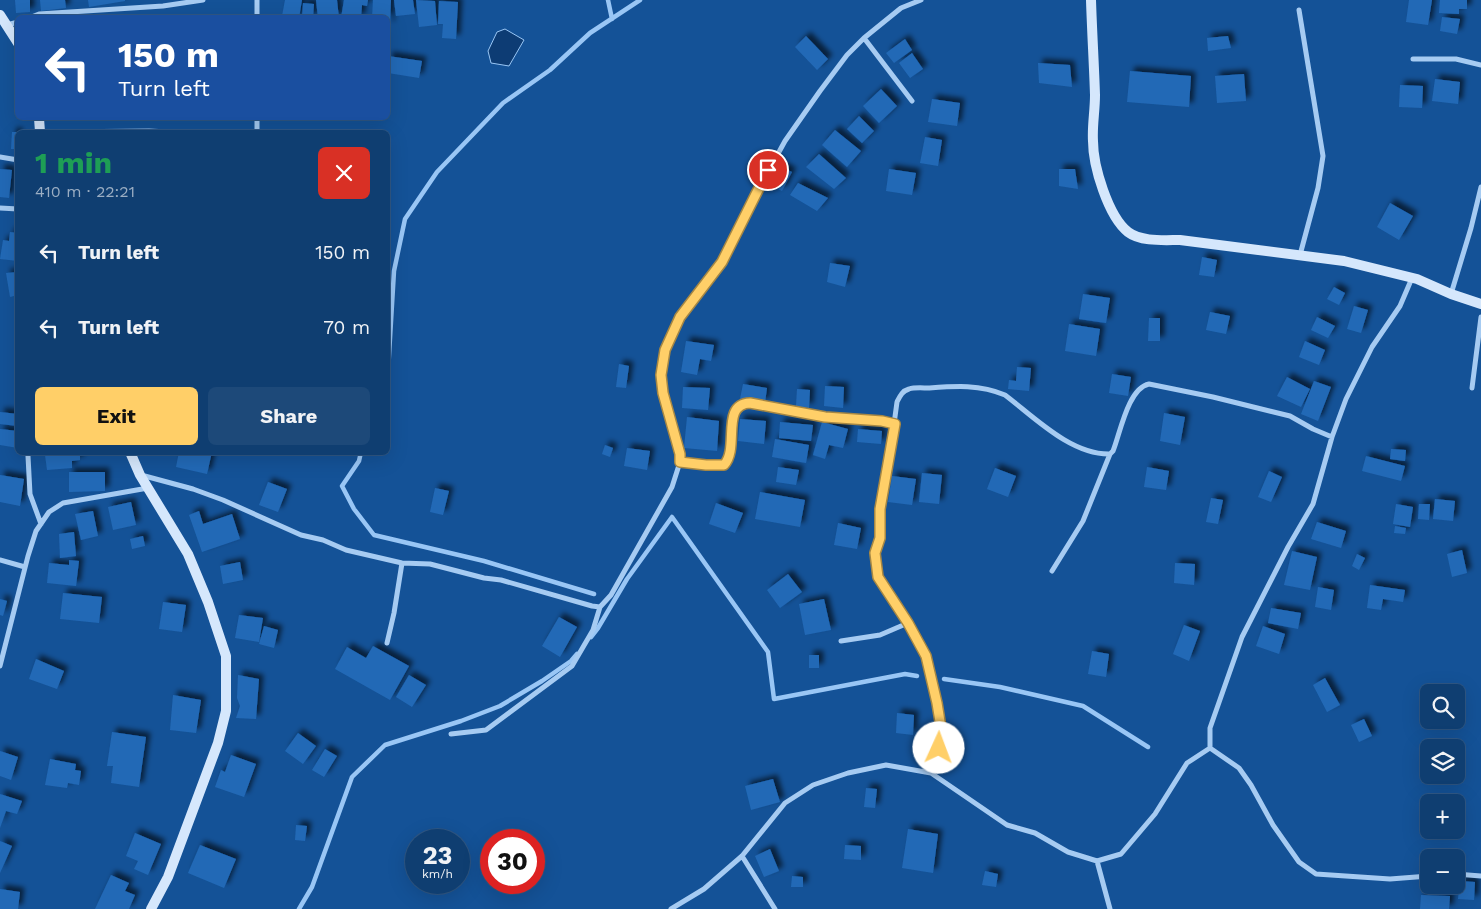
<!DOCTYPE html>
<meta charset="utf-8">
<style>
:root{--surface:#0f3e71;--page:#1d4979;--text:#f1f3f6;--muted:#9baec3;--line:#2f5784;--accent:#ffcf68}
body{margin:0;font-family:"Work Sans",sans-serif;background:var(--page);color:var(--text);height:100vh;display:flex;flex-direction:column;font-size:19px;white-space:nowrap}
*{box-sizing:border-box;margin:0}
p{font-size:16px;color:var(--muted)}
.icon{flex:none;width:28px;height:28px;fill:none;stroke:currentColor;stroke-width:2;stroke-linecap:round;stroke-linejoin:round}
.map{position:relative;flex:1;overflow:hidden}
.side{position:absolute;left:15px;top:130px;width:375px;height:325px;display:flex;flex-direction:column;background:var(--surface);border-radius:8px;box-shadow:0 5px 20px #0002,0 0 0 1px var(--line)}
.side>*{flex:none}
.top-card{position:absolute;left:15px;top:15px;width:375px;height:105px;border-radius:8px;box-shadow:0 5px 20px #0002,0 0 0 1px var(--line);background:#1a4fa0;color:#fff;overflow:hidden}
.tools{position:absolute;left:1420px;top:684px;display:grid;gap:10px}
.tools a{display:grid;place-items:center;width:45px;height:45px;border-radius:8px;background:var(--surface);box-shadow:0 5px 20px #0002,0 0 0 1px var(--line);font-size:25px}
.speed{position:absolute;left:405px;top:829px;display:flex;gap:10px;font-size:25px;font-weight:700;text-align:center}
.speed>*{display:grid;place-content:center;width:65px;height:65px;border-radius:50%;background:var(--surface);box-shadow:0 5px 20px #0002,0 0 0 1px var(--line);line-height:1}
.speed small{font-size:12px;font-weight:400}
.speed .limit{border:8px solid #d22;background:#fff;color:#111}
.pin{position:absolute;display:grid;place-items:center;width:42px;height:42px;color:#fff;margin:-21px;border:2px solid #fff;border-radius:50%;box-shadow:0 1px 5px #0007}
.me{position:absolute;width:55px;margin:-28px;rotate:2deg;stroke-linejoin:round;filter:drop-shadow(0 0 4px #0008)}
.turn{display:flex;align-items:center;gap:18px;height:105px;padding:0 20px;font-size:22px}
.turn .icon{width:65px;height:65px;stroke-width:2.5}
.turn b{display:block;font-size:35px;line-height:42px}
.round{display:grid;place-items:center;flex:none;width:52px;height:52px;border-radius:8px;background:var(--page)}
.summary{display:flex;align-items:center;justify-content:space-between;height:85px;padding:0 20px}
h1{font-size:30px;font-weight:700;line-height:38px;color:#1e9e55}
.primary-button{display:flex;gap:10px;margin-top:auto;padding:10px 20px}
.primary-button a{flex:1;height:58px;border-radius:8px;background:var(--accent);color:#111;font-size:20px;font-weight:700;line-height:58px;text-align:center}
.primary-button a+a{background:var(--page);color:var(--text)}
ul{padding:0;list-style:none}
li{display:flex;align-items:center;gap:15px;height:75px;padding:0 20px}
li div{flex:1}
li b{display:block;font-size:19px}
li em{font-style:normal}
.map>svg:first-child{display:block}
.water{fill:#0d3c74;stroke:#99c6f5}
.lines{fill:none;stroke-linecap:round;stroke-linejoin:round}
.stream{stroke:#99c6f5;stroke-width:4.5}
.building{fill:#2269b6;filter:url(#shadow)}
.minor{stroke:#a6cbf2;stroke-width:5}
.secondary{stroke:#d5e7fc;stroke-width:10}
.route-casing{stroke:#a68744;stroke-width:12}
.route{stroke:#ffcf68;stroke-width:9}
</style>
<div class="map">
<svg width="1481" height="909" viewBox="0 0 1481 909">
<defs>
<filter id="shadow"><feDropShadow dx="4.5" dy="-4.5" stdDeviation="2.5" flood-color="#0009"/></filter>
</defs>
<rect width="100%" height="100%" fill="#145297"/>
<!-- water -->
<path class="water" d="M505 29 524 40 509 66 491 63 488 51 497 32Z"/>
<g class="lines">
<!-- stream -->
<path class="stream" d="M608 0 612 19
M388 372 394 271 405 219 437 172 503 103 550 70 590 33 640 0
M361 452 359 461 342 486 354 509 374 535 484 561 594 594
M591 637 598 628 627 579 672 517 768 652 774 699 905 674 917 676
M944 679 1000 687 1083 706 1148 747
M299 909 312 887 352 777 385 745 461 721 500 706 542 681 571 661 577 654"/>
</g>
<!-- building -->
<path class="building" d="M15 0H30V12L16 13Z
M40 0H65L66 8 41 11Z
M88 0H125V1L89 7Z
M285 0H302L299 18 282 16Z
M316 0H337L339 18H318Z
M344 0H368L367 6 362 5 361 18H341Z
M373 0H391L390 26H388V18H372Z
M394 0H413L415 14 396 16Z
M416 0 435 1 437 25 419 27Z
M1409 0H1432L1428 25 1406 22Z
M1440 0H1467V9H1459V14L1439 13Z
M439 1 458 2 456 39 442 38 443 24H438Z
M303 3 314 4 313 18 302 17Z
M1442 17 1460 19 1457 34 1440 31Z
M806 36 828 59 817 70 795 47Z
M1228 36 1231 48 1208 51 1207 38Z
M905 39 912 50 894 63 886 53Z
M912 53 923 69 910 78 899 63Z
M388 56 422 61 419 78 388 73Z
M1038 63 1070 65 1072 87 1039 83Z
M1130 71 1191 76 1189 107 1127 102Z
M1244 74 1246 101 1217 103 1215 76Z
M1435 79 1460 82 1458 104 1432 101Z
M1400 85 1423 86 1422 108 1399 107Z
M881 89 897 106 879 123 863 106Z
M932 99 960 103 957 126 928 122Z
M859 116 874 131 862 143 847 129Z
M835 130 861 151 847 167 822 145Z
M12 132H18V149H11Z
M925 137 942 140 938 166 920 163Z
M819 154 846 178 834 189 806 167Z
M782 167 792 172 782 191 772 186Z
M0 169 12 170 9 198 0 197Z
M889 169 916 173 912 195 886 191Z
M1059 169H1075L1078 189 1059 186Z
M798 183 828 198 817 211 790 195Z
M1390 203 1413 216 1399 240 1377 227Z
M10 232 18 233V261L0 259 3 240 9 241Z
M1202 257 1217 260 1214 277 1199 275Z
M830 263 850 266 845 287 827 282Z
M18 272V295L10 297 6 273Z
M1334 287 1345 293 1339 305 1327 299Z
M1083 294 1110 298 1106 323 1079 319Z
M1354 306 1368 310 1361 333 1347 329Z
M1210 312 1230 316 1226 334 1206 330Z
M1317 317 1335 326 1328 338 1311 330Z
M1149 318H1160V341H1148Z
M1069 324 1100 329 1096 356 1065 351Z
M686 341 714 345 711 361 700 359 697 375 681 372Z
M1305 341 1325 350 1319 365 1299 357Z
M619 364 629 366 626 388 616 387Z
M1017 367 1031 368 1029 391 1008 389 1009 380 1016 381Z
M1112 374 1131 377 1128 396 1109 393Z
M1287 377 1310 389 1301 407 1277 396Z
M1314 381 1331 387 1318 421 1301 414Z
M743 384 767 388 765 403 740 399Z
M825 386 844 387 843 408 824 406Z
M683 387 710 388 708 410 682 408Z
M797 389 810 390 809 408 796 406Z
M0 412 18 414V426L0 424Z
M1164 413 1185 417 1180 445 1160 441Z
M687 417 719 421 717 451 684 448Z
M740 419 766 421 764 444 738 441Z
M780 422 813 425 811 441 779 438Z
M822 422 848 429 843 448 829 445 825 459 813 455Z
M0 429 18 431V448L0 445Z
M858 429 882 431 881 444 857 442Z
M775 439 809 445 806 463 772 457Z
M605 445 613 448 610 457 602 454Z
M627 448 650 451 647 470 624 466Z
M1391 449 1406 450 1405 461 1390 459Z
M52 452H80V460L72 461V468L47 470 45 455 53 454Z
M179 452H212L207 474 176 467Z
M1366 456 1405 466 1401 481 1362 471Z
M778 467 799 470 796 485 776 482Z
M1147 467 1169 471 1166 490 1144 487Z
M995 468 1016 476 1008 497 987 489Z
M1269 471 1282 477 1271 502 1258 497Z
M69 472H105V491L69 492Z
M922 473 942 475 939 504 919 502Z
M0 475 24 479 20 506 0 502Z
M892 476 916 479 912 505 888 502Z
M268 482 287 489 278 512 259 505Z
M435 488 449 491 443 515 430 512Z
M760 492 805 500 800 527 755 519Z
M1211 498 1223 500 1218 524 1206 522Z
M1435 499 1455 501 1453 521 1433 519Z
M131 502 136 525 113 530 108 507Z
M716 503 743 513 735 533 709 524Z
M1396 504 1413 507 1410 527 1393 524Z
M1419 504H1430L1429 520 1418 519Z
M93 511 98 536 81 540 75 514Z
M199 511 203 524 232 514 240 539 202 552 189 515Z
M1317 522 1346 531 1341 548 1311 539Z
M838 523 861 528 857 549 834 545Z
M1395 526 1406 528 1405 534 1394 533Z
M74 532 76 556 60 558 59 534Z
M143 536 145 546 132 549 130 539Z
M1462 550 1467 573 1452 577 1447 554Z
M1292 551 1317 557 1310 590 1284 585Z
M1357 554 1365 558 1359 570 1352 566Z
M69 560 79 561 76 586 47 583 49 563 69 565Z
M240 562 243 580 223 584 220 566Z
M1175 563 1195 564 1194 585 1174 583Z
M788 574 802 592 780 608 767 590Z
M1370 585 1405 590 1403 602 1383 599 1381 610 1367 608Z
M1318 587 1334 590 1331 610 1315 607Z
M63 593 102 597 99 623 60 619Z
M0 599 7 601 3 616 0 615Z
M824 599 831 630 805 635 799 604Z
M163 602 186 605 182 632 159 629Z
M1271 608 1301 613 1298 629 1268 623Z
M239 615 263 618 259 642 235 638Z
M559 617 577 627 560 657 542 646Z
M1184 625 1200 631 1189 661 1173 654Z
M264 626 278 630 274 648 259 644Z
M1263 626 1285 634 1279 654 1256 646Z
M373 646 409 666 390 700 335 669 347 647 366 658Z
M1092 651 1109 654 1106 677 1088 674Z
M809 655H819V668H809Z
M36 659 64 671 57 689 29 679Z
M238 675 259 679 256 719 236 718 240 706 237 698Z
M409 675 426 685 412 707 396 697Z
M1325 678 1340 705 1327 712 1313 685Z
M173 695 201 700 196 733 170 730Z
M897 713 914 715 913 735 896 733Z
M1364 719 1372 736 1359 742 1351 725Z
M112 732 146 737 139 787 111 783 113 766H107Z
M298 733 316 746 303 764 285 751Z
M325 749 337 756 324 777 312 770Z
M0 751 18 757 11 780 0 776Z
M231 755 256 764 244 797 215 787 221 770 225 772Z
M50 759 76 764 75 770 81 771 79 785 68 783 67 788 45 785Z
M773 779 780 802 751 810 745 786Z
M866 788 877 789 875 808 864 807Z
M0 794 22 801 17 814 6 811 0 828Z
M296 825 307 826 305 841 295 840Z
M908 829 938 834 933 873 902 868Z
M135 833 161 844 148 875 134 869 138 861 126 856Z
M0 841 12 846 0 873Z
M200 845 236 859 224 888 188 873Z
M845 845 861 846V860L844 859Z
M770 849 779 871 764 877 755 856Z
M985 871 998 874 996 887 982 885Z
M111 875 129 883 125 891 135 895 129 909H95Z
M792 876 803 877V887H791Z
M1460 881 1475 882 1474 900 1458 899Z
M0 889 20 892 18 909H0Z
M1421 895 1450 896 1449 909H1420Z"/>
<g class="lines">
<!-- minor -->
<path class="minor" d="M1299 10 1323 156 1318 188 1300 255
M29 18 39 14 163 6 203 0
M257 18V0
M7 25 18 22
M864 38 912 101
M1413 59H1456L1481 65
M56 132 149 131 168 132
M257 132V118
M0 157 18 160
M0 208 18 209
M1451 294 1471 228 1481 187
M1472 388 1481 317
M28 456 30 494 41 524
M680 462 706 465H724C736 452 727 408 742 403 745 403 748 403 750 403L825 417 882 421 895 423
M141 475 193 489 223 500 301 535 323 540 346 550 402 563 430 564 484 578 501 580 592 606 600 607 611 595 672 487 680 462V454L663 393 661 375 665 351 680 317 721 262 752 201 785 141 820 91 847 55 864 38 901 8 921 0
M0 560 25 567
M1052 571 1083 521 1110 454
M841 641 880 635 908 623
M387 643 394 613 402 563
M0 666 28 556 36 531 49 512 63 503 148 488
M451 734 486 730 572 666 593 630 600 607
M1210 748 1239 768 1251 785 1273 825 1299 862 1316 874 1390 879 1429 876
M931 773 937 762 942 734 937 703 925 656 908 623 878 577 875 553 880 538 881 509 889 461 897 402C900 396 902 391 909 389 915 387 923 388 929 388 955 386 980 384 1005 395 1034 417 1071 455 1110 454L1113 451C1120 434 1128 388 1149 384L1213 397 1290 416 1313 429 1332 437
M742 856 775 909
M1097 861 1110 909
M1456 874 1481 876
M671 909 704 889 742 856 785 803 813 785 848 773 886 765 931 773 1007 825 1035 833 1068 852 1097 861 1121 854 1155 814 1187 763 1210 748V728L1242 637 1288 547 1313 504 1332 437 1346 399 1372 347 1400 306 1412 278"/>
<!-- secondary -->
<path class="secondary" d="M1091 0C1092 32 1094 64 1095 95 1095 111 1092 126 1093 141 1093 166 1108 216 1128 232 1141 242 1164 240 1180 240L1344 261 1417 279 1451 294 1481 304
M0 15 18 43
M39 118 40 132
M130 452 140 475 188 554 208 602 226 656V711L218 743 168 877 151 909"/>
</g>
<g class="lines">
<defs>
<path id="route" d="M768 170 722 262 680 317 665 350 661 375 663 393 680 454V462L706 465H724C740 448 720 404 750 403L825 417 882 421 895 424 880 509V538L875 553 878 577 908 623 926 656 937 703 942 734 939 748"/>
</defs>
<!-- route casing -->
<use href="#route" class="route-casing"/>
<!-- route -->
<use href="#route" class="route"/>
</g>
</svg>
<div class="tools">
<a><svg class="icon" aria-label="search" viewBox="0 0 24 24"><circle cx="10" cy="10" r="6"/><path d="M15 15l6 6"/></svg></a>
<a><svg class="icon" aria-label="layers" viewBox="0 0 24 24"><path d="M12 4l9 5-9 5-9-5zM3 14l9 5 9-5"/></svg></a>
<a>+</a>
<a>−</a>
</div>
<div class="speed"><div>23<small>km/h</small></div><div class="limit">30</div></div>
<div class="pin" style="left:768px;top:170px;background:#d93025"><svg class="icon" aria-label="arrive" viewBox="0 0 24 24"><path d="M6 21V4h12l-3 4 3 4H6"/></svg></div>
<svg class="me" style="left:939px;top:748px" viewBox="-20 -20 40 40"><circle r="19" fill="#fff"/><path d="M0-13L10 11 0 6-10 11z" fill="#ffcf68"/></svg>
<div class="top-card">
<div class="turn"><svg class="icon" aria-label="left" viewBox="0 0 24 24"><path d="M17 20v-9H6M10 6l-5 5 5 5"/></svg><div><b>150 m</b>Turn left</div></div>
</div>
<section class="side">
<div class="summary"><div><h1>1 min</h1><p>410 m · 22:21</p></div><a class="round" style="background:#d93025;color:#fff"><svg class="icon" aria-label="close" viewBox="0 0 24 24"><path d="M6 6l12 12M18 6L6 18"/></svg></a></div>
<ul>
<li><svg class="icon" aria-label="left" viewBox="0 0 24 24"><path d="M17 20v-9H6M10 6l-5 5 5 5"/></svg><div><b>Turn left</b></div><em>150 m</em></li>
<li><svg class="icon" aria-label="left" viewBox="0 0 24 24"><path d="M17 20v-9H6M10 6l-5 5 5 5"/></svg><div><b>Turn left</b></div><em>70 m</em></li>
</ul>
<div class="primary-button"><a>Exit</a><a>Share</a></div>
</section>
</div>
